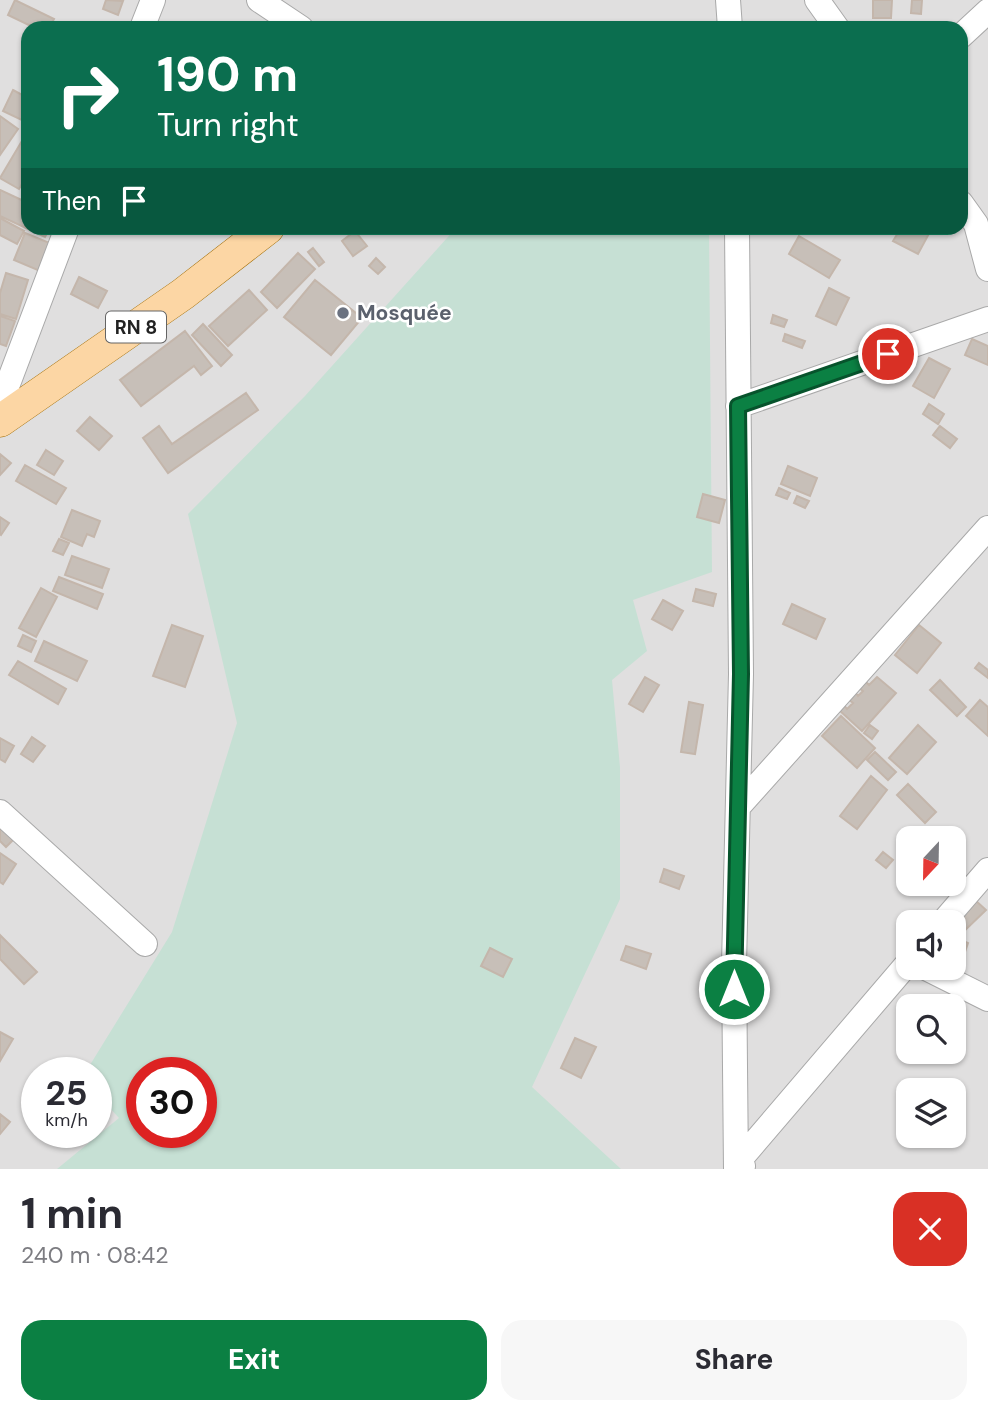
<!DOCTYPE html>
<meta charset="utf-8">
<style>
:root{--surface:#fff;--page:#f7f7f7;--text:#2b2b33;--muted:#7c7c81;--accent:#0b8043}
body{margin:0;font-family:"DM Sans",sans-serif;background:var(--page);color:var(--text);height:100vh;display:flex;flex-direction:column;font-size:26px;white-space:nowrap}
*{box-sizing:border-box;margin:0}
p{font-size:23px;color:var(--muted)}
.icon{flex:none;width:38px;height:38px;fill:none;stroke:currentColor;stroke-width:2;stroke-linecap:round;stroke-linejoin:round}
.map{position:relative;height:1169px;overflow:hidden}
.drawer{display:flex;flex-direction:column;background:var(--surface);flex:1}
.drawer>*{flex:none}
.guide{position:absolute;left:21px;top:21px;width:947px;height:214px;border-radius:21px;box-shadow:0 2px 5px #0004;background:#0b6e4f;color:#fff;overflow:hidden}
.needle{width:46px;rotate:202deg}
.tools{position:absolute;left:896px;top:826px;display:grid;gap:14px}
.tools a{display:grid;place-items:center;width:70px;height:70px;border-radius:14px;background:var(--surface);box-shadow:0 2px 5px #0004;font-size:35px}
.speed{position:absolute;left:21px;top:1057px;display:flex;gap:14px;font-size:35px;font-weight:700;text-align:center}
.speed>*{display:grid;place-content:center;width:91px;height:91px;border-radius:50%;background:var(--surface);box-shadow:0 2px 5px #0004;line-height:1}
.speed small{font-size:18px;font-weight:400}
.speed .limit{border:10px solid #d22;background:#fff;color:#111}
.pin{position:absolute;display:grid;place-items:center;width:60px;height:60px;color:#fff;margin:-30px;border:4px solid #fff;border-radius:50%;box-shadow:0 2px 7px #0007}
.me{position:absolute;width:77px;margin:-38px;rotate:0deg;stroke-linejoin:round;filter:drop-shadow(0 0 5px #0008)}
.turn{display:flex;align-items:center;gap:24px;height:147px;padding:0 21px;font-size:32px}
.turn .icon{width:91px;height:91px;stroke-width:2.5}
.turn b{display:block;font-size:49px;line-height:60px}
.then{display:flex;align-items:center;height:66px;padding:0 21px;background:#0003;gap:14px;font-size:26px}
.round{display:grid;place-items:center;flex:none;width:74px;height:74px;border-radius:21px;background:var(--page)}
.headline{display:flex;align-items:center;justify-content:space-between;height:119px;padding:0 21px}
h1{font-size:42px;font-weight:700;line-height:52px}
.button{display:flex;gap:14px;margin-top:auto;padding:14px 21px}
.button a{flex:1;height:80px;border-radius:21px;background:var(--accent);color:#fff;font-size:28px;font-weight:700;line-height:80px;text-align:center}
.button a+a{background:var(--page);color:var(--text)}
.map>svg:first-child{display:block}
.residential{fill:#e0dfdf;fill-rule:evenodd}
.wetland{fill:#c6e0d4;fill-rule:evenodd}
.building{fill:#c7bfb8;stroke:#c4b6ab;stroke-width:2}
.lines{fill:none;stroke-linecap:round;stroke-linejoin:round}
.minor-casing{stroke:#a9a9a9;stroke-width:26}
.major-casing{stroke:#a06b00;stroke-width:33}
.minor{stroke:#fff;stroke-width:24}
.major{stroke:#fcd6a4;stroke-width:32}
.route-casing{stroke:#07532c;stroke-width:18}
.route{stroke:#0b8043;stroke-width:12}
.worship-dot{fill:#6b7280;stroke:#fff;stroke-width:2.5}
.labels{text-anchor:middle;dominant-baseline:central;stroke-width:5;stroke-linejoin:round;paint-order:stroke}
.shield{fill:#fff;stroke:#646464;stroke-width:2}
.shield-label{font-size:19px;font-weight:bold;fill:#222}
.worship-label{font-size:21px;font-weight:bold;fill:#5b616d;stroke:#fff;text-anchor:start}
</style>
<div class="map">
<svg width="988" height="1169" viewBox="0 0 988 1169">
<rect width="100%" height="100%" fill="#f2efe9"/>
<!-- residential -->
<path class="residential" d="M0 0H988V1169H0ZM28 28H961V228H28ZM908 838H954V884H908ZM908 922H954V968H908ZM908 1006H954V1052H908ZM37 1073H96V1132H37ZM142 1073H201V1132H142ZM908 1090H954V1136H908Z"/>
<!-- wetland -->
<path class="wetland" d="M456 228H709L712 572 633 600 647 651 612 680 620 767V899L532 1087 621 1169H57L119 1118 96 1093V1073H85L172 932 237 723 188 514 305 396ZM142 1073H201V1132H142Z"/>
<!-- building -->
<path class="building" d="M15 0 54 19 49 28H35L8 15Z
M106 0 123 1 118 15 103 9Z
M873 0H892L891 18H873Z
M912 0H922L921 14 911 13Z
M13 90 28 98V123L3 111Z
M0 116 18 129 0 155Z
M26 134 28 174 19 189 0 178Z
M0 190 28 203V228H50L45 237 0 216Z
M0 218 24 231 17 244 0 235Z
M901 228H932L918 254 893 241Z
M355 231 367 246 353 256 342 241Z
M25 233 52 244 40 271 14 260Z
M799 236 840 260 829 278 789 254Z
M313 248 324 262 319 266 308 252Z
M298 253 315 269 277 308 261 292Z
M376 258 385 267 378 274 369 266Z
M6 273 28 280 16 319 0 314V293Z
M79 277 107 291 98 308 71 294Z
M315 280 362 318 331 355 284 317Z
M829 288 849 298 836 325 816 316Z
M249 290 267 310 228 346 209 326Z
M773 315 787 320 784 327 771 323Z
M0 316 15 321 6 346 0 344Z
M203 324 232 355 221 366 192 335Z
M185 331 212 366 201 375 194 366 141 406 120 380Z
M785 334 805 341 802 348 783 341Z
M972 339 988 346V365L965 355Z
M929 358 950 369 934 398 913 386Z
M246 393 258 410 168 473 143 438 159 426 172 444Z
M929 404 944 414 938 424 923 414Z
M90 417 112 436 99 450 77 431Z
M940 426 957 439 950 448 933 435Z
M46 450 63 461 54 475 37 465Z
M0 454 11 463 0 475Z
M25 465 66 488 56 504 16 481Z
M788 466 817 478 810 496 781 484Z
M779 488 790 493 787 499 776 495Z
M703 494 725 500 719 523 697 517Z
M797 496 809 501 805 508 794 503Z
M72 510 100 521 94 537 87 534 82 546 61 537Z
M0 517 9 523 1 535 0 534Z
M59 539 69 543 63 555 53 551Z
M72 556 109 569 102 588 65 575Z
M59 577 103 594 97 609 53 591Z
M41 588 57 597 36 637 19 628Z
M696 589 716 594 713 606 693 601Z
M663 600 683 611 672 630 652 619Z
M792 604 825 619 816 639 783 624Z
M172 625 203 636 185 687 153 676Z
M919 625 941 643 917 673 895 655Z
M23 635 36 641 31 652 18 646Z
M44 641 87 661 77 681 35 661Z
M18 661 66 689 58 704 9 675Z
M979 663 988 670V678L975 668Z
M645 677 659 685 643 712 629 704Z
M877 677 896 693 862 731 839 710 844 705 847 709 853 703 848 699 855 692 858 696 863 691 859 688 865 681 869 685Z
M940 680 966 707 957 716 930 690Z
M980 700 988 707V736L966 716Z
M689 702 703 705 695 754 681 752Z
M841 716 875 748 857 768 822 736Z
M870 725 878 731 872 739 864 733Z
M918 725 936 742 907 774 889 758Z
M32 737 45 746 33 762 21 754Z
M0 738 14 746 5 762 0 759Z
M875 752 896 772 888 780 867 760Z
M871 776 887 790 857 829 840 816Z
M908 784 936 812 925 823 897 795Z
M0 819 18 835 6 847 0 841Z
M883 852 893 860 886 868 876 860Z
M0 853 16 864 3 884 0 882Z
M664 869 684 876 679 889 660 882Z
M975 900 986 910 961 934 954 927Z
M0 935 37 972 24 984 0 959Z
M954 937 968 943 965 952 954 947Z
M626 946 651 954 646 969 621 960Z
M490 948 512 959 503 977 481 966Z
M0 1032 13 1039 0 1061Z
M575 1038 596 1047 581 1078 561 1068Z
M0 1114 10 1122 0 1134Z"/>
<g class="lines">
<defs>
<path id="minor" d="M259 0 301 28
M728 0 730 28
M817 0 837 28
M142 28 153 0
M961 36 988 11
M961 203 976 224 988 269
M0 405 67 228
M738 406 988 319
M738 807 988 528
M0 812 145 944
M943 922 988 870
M926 968 988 999
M743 1166 737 1163 908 963
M736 1169 734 964 741 674 737 228"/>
<path id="major" d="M0 421 183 294 268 228"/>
</defs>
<!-- minor casing -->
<use href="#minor" class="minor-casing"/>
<!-- major casing -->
<use href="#major" class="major-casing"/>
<!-- minor -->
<use href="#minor" class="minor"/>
<!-- major -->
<use href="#major" class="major"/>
</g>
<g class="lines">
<defs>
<path id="route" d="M734 989 741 674 738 406 888 354"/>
</defs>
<!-- route casing -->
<use href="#route" class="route-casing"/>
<!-- route -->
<use href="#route" class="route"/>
</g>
<!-- markers -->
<circle class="worship-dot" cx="343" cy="313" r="7"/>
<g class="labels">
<!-- shield labels -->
<rect class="shield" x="106" y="311.5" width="60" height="31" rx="5"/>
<g class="shield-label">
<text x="136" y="327">RN 8</text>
</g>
<!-- worship labels -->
<g class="worship-label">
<text x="357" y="313">Mosquée</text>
</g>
</g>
</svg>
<div class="tools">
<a><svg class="needle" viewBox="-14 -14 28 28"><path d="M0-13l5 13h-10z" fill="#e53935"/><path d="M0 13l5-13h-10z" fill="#7c7c81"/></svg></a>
<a><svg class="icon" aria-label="sound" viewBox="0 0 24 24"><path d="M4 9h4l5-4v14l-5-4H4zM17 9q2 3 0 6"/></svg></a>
<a><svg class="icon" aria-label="search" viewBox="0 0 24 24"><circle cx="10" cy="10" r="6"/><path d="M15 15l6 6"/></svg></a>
<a><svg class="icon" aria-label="layers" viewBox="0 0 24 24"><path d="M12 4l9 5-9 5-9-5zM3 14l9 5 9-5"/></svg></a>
</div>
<div class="speed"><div>25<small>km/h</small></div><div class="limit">30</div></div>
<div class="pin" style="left:888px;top:354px;background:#d93025"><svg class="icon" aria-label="arrive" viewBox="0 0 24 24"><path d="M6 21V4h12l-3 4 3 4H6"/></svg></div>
<svg class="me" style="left:734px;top:989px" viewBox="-20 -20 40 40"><circle r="17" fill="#0b8043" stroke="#fff" stroke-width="3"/><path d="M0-11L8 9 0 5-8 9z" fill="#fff"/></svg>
<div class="guide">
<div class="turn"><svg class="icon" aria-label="right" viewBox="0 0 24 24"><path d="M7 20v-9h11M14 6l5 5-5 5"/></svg><div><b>190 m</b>Turn right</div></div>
<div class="then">Then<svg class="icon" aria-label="arrive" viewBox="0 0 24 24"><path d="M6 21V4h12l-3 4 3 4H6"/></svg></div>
</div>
</div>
<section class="drawer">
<div class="headline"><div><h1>1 min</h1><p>240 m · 08:42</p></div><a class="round" style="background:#d93025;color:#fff"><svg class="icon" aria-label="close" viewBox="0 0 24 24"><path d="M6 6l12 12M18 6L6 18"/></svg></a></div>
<div class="button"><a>Exit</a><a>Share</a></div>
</section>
